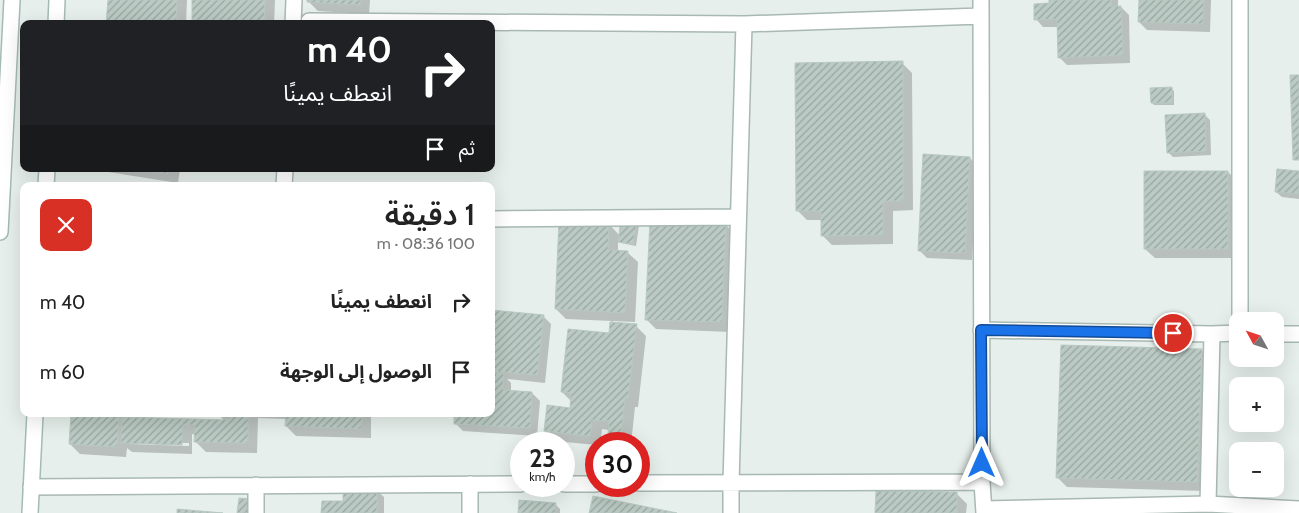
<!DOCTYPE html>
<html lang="ar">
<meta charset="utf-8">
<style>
:root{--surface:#fff;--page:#f6f6f6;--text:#222;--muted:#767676}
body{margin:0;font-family:Cabin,"Noto Sans Arabic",sans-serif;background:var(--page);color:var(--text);direction:rtl;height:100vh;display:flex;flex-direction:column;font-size:19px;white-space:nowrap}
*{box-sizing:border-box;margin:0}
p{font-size:16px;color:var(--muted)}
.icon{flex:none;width:28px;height:28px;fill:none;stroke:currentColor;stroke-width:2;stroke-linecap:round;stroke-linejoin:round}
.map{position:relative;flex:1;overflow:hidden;direction:ltr}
.drawer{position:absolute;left:20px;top:182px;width:475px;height:235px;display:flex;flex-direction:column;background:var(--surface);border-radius:10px;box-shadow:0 5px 20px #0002;direction:rtl}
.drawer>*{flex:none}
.guide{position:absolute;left:20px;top:20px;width:475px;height:152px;border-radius:10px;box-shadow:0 5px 20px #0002;direction:rtl;background:#202124;color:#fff;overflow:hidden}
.needle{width:32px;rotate:310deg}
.tools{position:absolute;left:1229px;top:312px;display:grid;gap:10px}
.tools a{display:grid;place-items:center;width:55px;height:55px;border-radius:10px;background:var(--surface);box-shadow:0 5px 20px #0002;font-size:25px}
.speed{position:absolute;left:510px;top:432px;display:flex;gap:10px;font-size:25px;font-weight:700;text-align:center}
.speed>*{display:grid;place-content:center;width:65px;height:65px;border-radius:50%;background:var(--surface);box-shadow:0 5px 20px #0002;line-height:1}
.speed small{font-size:12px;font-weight:400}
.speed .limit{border:8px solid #d22;background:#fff;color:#111}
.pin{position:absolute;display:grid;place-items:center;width:42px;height:42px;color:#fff;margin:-21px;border:2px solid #fff;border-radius:50%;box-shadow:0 1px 5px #0007}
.me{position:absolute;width:55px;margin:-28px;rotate:0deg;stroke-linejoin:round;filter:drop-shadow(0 0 4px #0008)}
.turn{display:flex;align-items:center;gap:18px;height:105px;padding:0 20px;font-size:22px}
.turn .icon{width:65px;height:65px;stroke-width:2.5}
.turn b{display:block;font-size:35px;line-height:42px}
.then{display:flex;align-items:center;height:48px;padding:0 20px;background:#0003;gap:10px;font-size:19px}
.round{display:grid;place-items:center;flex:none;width:52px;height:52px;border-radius:10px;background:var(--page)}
.head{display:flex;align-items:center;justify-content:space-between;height:85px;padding:0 20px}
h1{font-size:30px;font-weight:600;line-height:38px}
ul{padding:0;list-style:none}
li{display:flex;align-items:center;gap:15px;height:70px;padding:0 20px}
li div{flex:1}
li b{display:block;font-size:19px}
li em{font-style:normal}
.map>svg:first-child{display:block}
.shadow{fill:#0003;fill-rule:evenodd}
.building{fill:url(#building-hatch);stroke:#b8c9c2}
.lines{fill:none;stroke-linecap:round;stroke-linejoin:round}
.street-casing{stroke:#a8b8b2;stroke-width:18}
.secondary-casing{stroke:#a4bbb3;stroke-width:18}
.street{stroke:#fff;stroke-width:15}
.secondary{stroke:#fff;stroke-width:15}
.route-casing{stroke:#114b97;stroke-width:12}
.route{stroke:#1a73e8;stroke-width:9}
</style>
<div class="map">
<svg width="1299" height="513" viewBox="0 0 1299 513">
<defs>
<pattern id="building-hatch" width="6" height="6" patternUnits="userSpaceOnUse" patternTransform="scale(1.25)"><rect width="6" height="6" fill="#bbcac4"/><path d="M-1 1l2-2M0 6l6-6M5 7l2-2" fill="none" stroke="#98a6a0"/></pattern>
</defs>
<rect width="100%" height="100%" fill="#e6efeb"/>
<!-- shadow -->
<path class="shadow" d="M109 0H187L186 24H107Z
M194 0H275L274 24H193Z
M308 0H370L369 14 318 11 308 1Z
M1050 0H1118V7H1121L1129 15 1130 63 1067 65 1059 57 1058 27H1043L1036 19 1050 5Z
M1140 0H1211L1210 32 1147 30 1139 22Z
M902 63 912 73 913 210 893 211V244L832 245 822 235V220H807L797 210Z
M1171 88 1174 91V105H1154L1152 103Z
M1204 114 1210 120 1211 155 1173 157 1168 152Z
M970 158 977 166 972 260 927 258 919 250Z
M94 169H180L178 183 96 170Z
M1228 172 1238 182V258H1155L1145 249Z
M1299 173V199L1282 197 1276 192Z
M622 221 639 225 636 246 621 243 618 240V252L628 253 638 262 635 322 613 321V323L636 326 646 336 638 407H635L631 444H618L609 434V430L602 429 600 444H596V445L555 441 545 431 571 409 572 402 562 392 610 335 612 321 566 319 556 309 609 224 620 236Z
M726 225 736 235 731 332 656 329 646 319Z
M491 311 543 316 551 324 545 383 507 379 511 383V392L532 393 540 401 537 436 463 431 455 423 456 414H491Z
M1201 350 1211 360 1206 491 1067 487 1057 477Z
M72 414H130L129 418 225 421 218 414H371V438L296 436 286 426 287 419 258 418 257 453 206 452 196 442V435L192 434V454L132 452 127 448 126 457 80 454 70 444ZM130 442 189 443V446L130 444Z
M376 490 384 497V513H323Z
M957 494 967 504 966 513H877Z
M555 504 560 509V513H520Z"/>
<!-- building -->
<path class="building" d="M108 0H177L176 24H106Z
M192 0H265L264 24H192Z
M307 0H360V5L307 2Z
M1049 0H1111V7L1121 6 1123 55 1058 58 1057 19 1034 20V4L1049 3Z
M1139 0H1204L1203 24 1138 22Z
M903 61V201H883V235L821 236V211H796L795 63Z
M1290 75H1299V160H1293Z
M1172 87V103H1151L1150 88Z
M1205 113 1206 151 1167 153 1165 115Z
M923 154 970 157 965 253 918 251Z
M134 169H169L168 174Z
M1277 169 1299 171V194L1275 192Z
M1144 171H1228V249H1144Z
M621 219 637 222 633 244 618 242Z
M559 221 609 223 608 250 628 251 625 313 555 309Z
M650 221 726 224 722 322 645 320Z
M491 310 544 315 537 375 491 371Z
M610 322 637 324 628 398 625 397 621 436 608 435 609 421 592 420 590 436 544 431 547 405 570 408 571 393 561 392 568 329 609 333Z
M1061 345 1202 349 1197 482 1056 478Z
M491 373 504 374 503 390 532 392 530 428 454 424V414H491Z
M71 414H119L117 447 69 444Z
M230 414H248V443L194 442 195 425H183L182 445 121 443 122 417 230 420Z
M286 414H362L361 429 285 426Z
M343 488H377V513H321L322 501H343Z
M876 491 957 492V513H875Z
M593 496 677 513H589Z
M239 498 251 499 250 513H237Z
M519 500 556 503 555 513H518Z
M177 509 223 513H177Z"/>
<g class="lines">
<defs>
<path id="street" d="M981 0 982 482 984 513
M309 21 744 24 981 16
M293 24 294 0
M284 186 285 169
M491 219 738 217
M1240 321V0
M981 330 1212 334 1238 333
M1275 334H1299
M639 483 982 482
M564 484H596
M31 487 521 484
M1208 504 1212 334
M984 509 1208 504 1299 509
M256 513V485
M470 513V484
M731 513V483L744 24"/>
<path id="secondary" d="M56 24 57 0
M46 186 47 169
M0 232 12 0
M30 513 35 414"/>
</defs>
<!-- street casing -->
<use href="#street" class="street-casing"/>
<!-- secondary casing -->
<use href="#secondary" class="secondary-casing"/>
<!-- street -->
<use href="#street" class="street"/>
<!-- secondary -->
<use href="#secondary" class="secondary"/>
</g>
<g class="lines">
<defs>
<path id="route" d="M982 463 981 330 1173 333"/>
</defs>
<!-- route casing -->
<use href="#route" class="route-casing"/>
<!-- route -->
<use href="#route" class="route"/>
</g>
</svg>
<div class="tools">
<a><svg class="needle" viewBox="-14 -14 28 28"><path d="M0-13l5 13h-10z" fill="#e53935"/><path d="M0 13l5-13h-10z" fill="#767676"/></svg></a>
<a>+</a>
<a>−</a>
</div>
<div class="speed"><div>23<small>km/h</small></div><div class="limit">30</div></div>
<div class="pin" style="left:1173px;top:333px;background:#d93025"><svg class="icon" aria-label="arrive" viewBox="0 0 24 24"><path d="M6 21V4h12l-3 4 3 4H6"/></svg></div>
<svg class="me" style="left:982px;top:463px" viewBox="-20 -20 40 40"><path d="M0-17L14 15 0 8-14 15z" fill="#1a73e8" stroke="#fff" stroke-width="4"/></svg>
<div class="guide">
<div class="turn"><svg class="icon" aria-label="right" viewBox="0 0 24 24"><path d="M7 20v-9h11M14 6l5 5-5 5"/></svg><div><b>40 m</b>انعطف يمينًا</div></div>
<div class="then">ثم<svg class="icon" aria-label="arrive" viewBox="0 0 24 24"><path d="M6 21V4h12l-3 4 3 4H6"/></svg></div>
</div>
<section class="drawer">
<div class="head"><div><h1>1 دقيقة</h1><p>100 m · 08:36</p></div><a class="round" style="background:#d93025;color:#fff"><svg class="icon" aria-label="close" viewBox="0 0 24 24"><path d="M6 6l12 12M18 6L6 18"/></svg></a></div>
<ul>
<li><svg class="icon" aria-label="right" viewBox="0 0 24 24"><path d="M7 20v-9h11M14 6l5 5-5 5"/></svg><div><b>انعطف يمينًا</b></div><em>40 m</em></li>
<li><svg class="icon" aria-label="arrive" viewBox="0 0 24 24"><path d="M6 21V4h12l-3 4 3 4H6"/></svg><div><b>الوصول إلى الوجهة</b></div><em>60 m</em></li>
</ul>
</section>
</div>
